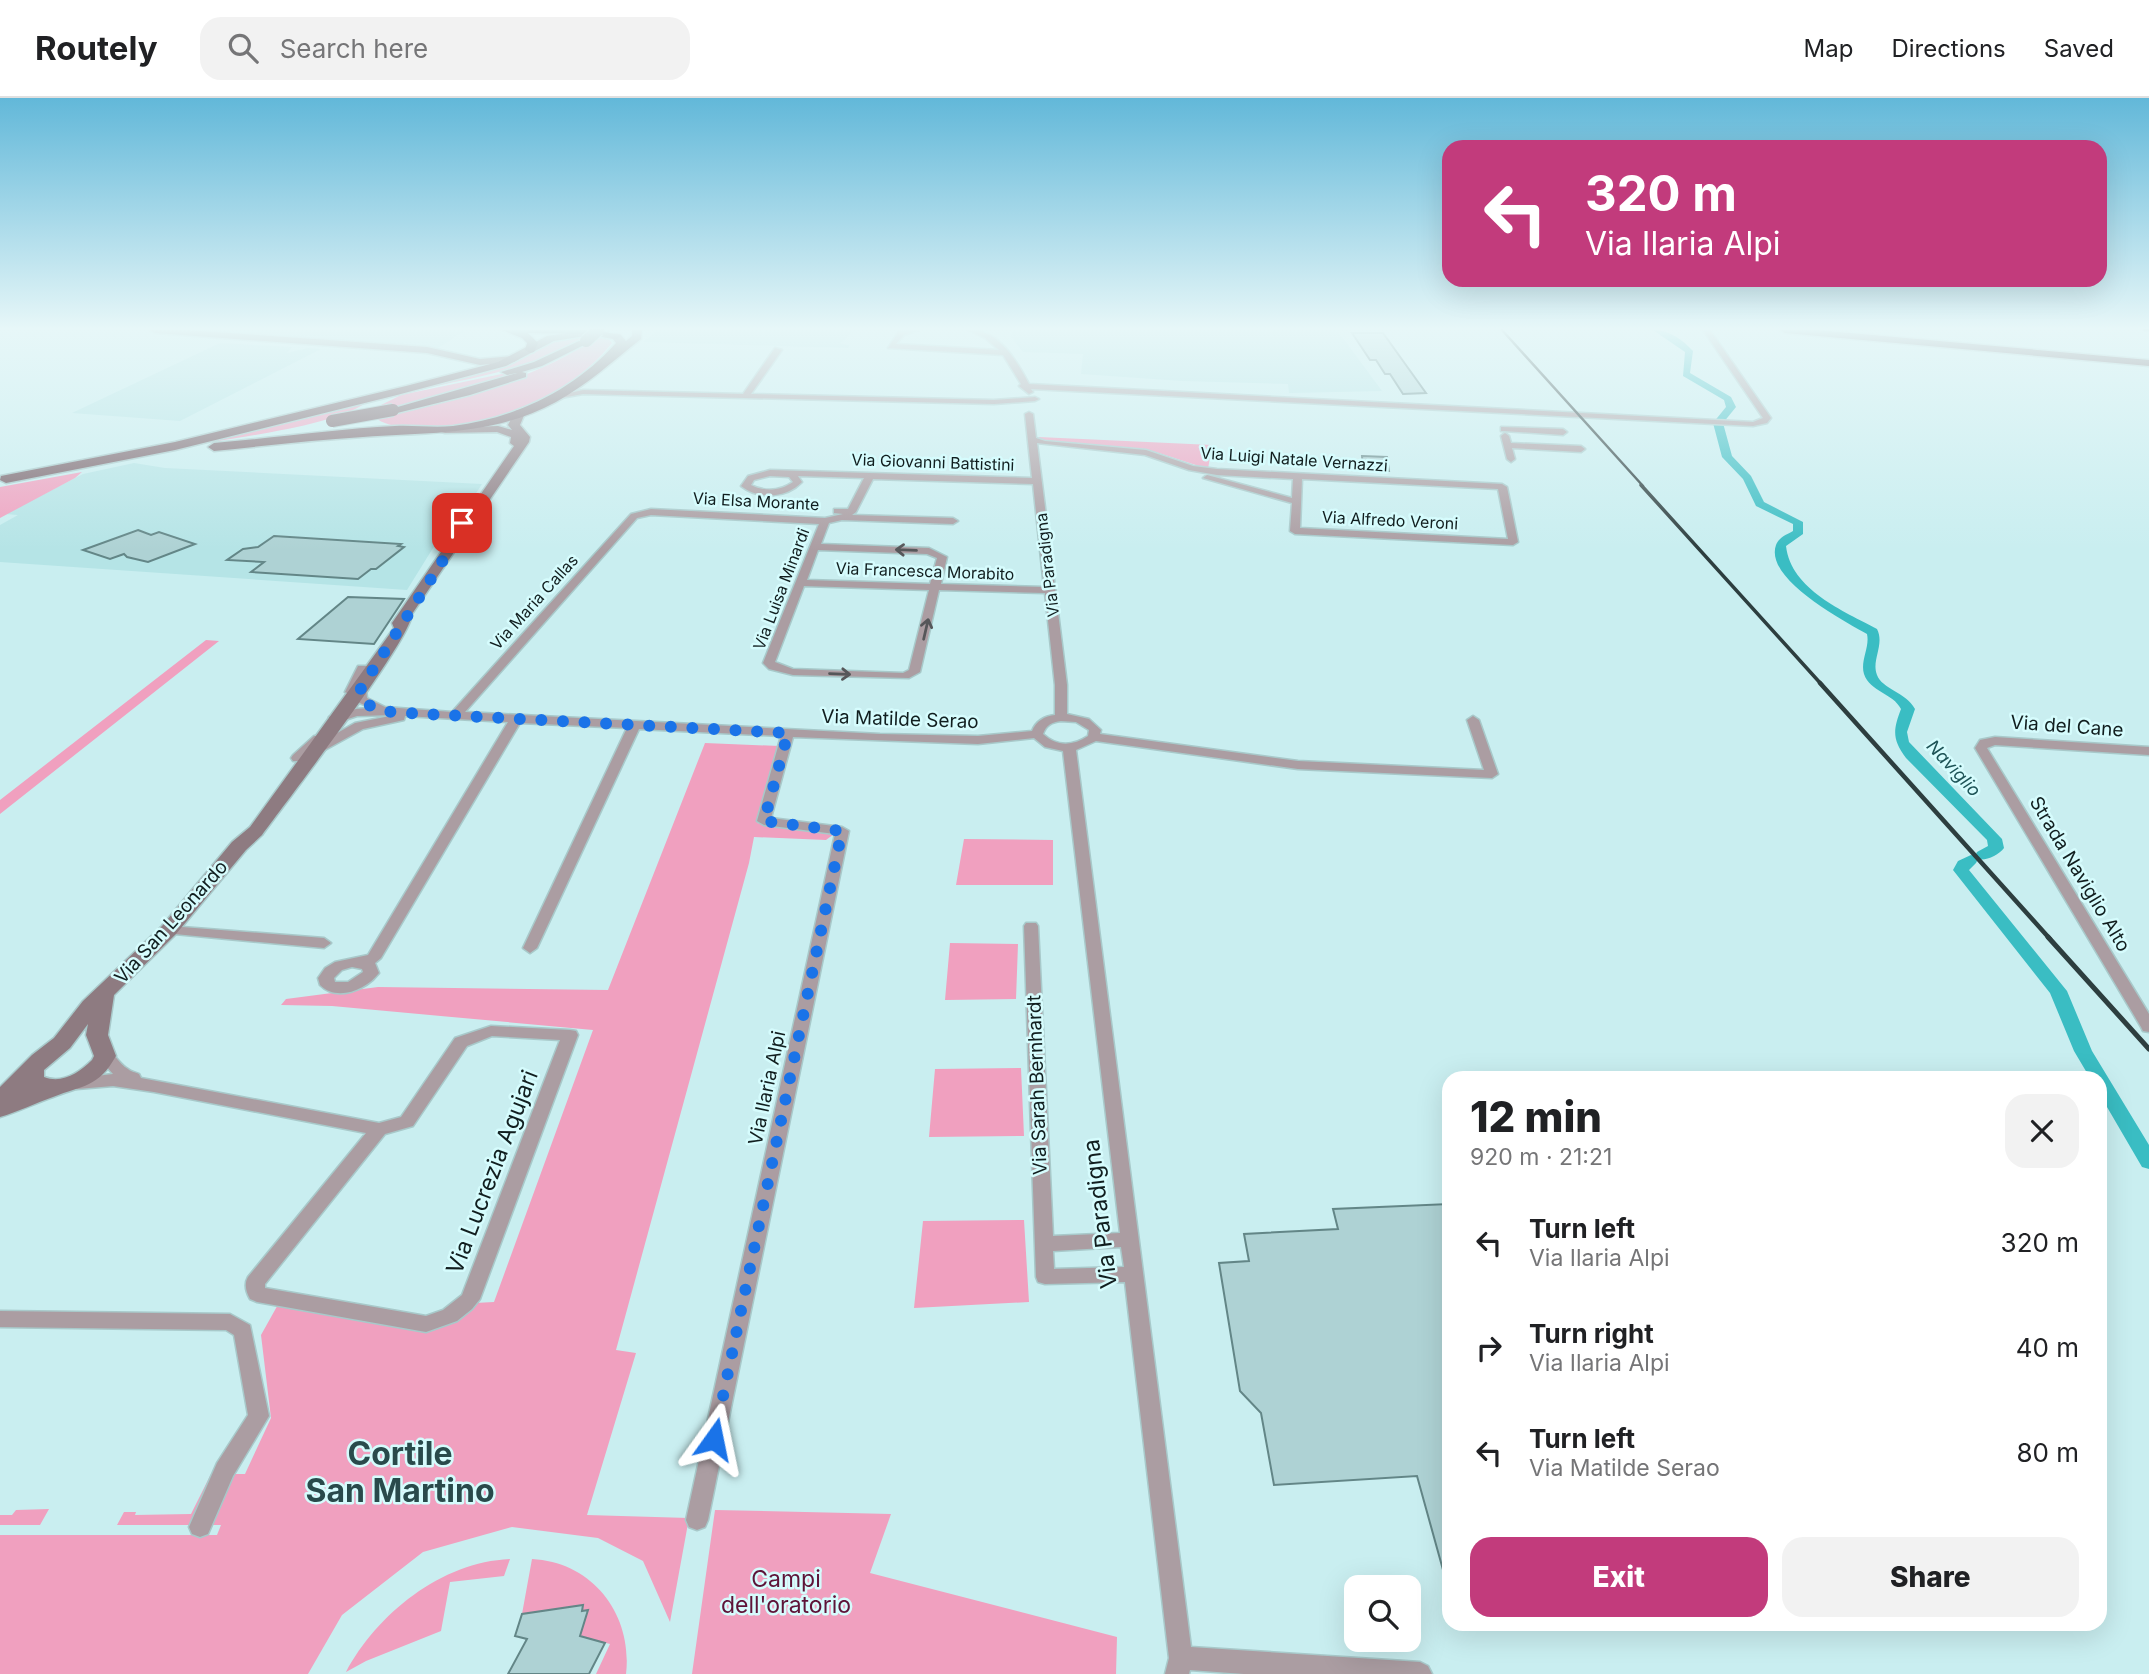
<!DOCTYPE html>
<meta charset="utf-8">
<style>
:root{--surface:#fff;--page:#f2f2f2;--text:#202124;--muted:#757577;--line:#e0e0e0;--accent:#c23b7c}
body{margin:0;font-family:Inter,sans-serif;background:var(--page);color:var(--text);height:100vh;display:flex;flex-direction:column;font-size:26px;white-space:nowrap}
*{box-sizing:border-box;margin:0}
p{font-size:23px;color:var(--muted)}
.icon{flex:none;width:38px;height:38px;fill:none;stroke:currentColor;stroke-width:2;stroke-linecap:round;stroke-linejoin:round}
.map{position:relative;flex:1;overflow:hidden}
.side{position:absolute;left:1442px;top:973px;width:665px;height:560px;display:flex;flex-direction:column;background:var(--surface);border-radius:21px;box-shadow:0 7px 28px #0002}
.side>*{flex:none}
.hud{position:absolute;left:1442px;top:42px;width:665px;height:147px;border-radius:21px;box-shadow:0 7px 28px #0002;background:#c23b7c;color:#fff;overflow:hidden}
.fabs{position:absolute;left:1344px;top:1477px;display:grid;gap:14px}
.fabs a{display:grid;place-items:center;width:77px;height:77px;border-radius:14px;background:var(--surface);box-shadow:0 7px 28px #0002;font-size:35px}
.pin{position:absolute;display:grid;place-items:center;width:60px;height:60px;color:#fff;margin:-30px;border-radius:14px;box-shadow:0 4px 10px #0006}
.me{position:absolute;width:77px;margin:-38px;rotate:12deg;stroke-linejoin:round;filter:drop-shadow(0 0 5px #0008)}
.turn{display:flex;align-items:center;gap:24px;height:147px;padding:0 28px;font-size:32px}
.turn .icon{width:91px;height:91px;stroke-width:2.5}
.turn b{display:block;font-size:49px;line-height:60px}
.round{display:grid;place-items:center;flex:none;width:74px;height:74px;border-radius:21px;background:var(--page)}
.head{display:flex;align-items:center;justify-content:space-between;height:119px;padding:0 28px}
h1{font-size:42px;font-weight:800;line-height:52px}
.primary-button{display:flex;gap:14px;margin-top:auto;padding:14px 28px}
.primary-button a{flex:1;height:80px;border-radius:21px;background:var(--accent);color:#fff;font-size:28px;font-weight:800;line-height:80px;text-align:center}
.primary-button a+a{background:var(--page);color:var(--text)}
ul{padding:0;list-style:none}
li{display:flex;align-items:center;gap:21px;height:105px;padding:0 28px}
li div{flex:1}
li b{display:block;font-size:26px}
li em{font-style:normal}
header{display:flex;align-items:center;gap:42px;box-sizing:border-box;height:98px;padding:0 35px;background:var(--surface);border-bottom:2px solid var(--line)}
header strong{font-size:33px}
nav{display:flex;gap:38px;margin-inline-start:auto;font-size:24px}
.search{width:490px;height:63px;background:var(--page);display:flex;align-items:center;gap:18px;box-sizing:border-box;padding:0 24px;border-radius:21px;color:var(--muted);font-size:26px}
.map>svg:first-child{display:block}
.built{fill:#b5e4e6}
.green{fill:#f0a0bf}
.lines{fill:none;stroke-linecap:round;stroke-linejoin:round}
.canal{fill:#3abdc3;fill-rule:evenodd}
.building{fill:#aed2d4;stroke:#638687;stroke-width:2}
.street-casing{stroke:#a8c9ca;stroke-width:3}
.secondary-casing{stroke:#a8c9ca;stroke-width:3}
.primary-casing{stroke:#a8c9ca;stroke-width:3}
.highway-casing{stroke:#a8c9ca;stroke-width:3}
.street{fill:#ab9da2;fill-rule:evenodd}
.secondary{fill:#8e7b81;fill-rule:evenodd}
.primary{fill:#79626a;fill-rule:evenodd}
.highway{fill:#674d56;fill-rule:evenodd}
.rail-far3{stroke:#2d3e3f;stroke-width:2.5}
.rail-far2{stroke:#2d3e3f;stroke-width:3.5}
.rail-far1{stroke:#2d3e3f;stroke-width:4.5}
.rail{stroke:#2d3e3f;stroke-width:5}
.primary-bridge-casing{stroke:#a8c9ca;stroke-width:14;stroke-linecap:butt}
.primary-bridge{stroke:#79626a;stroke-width:12}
.oneway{stroke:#56575a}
.route{stroke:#1a73e8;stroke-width:12;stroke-dasharray:0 21.6}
.labels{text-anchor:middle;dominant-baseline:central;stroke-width:5;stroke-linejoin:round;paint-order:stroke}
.far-street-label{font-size:16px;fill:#111e1f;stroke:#d6fcfd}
.far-water-label{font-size:18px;font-style:italic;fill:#1e5457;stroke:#d6fcfd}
.street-label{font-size:19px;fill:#111e1f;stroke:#d6fcfd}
.near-street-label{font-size:23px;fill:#111e1f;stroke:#d6fcfd}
.near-park-label{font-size:23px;fill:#5e1338;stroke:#d6fcfd}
.near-district-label{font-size:32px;font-weight:bold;fill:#294a4b;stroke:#d6fcfd}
</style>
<header>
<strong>Routely</strong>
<div class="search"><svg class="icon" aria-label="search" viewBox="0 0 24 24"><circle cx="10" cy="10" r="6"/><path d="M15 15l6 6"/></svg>Search here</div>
<nav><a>Map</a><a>Directions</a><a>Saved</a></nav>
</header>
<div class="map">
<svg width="2149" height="1576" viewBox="0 0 2149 1576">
<rect width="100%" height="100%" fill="#c9eef0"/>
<!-- built -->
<path class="built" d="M169 232H466L438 250 233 239Z
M658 232H855L840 246 850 247 848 250 643 244Z
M1013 232H1337L1382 293 1289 295 1288 286 1182 283 1081 276 1083 256 1023 254 1010 238Z
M220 245 292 249 287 255 308 250 321 251 180 323 72 315Z
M134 365 165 370 482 386 446 442H441L433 450 407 492 0 464V427L18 417 5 416 83 376Z"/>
<!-- green -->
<path class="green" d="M585 237 580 243C524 273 463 282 400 295L508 266 533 255 548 243Z
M598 238 608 240 612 245C567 300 494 331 423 329 408 329 390 330 377 321 453 299 532 285 598 238Z
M526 271C485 289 418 309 373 311L401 297Z
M365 305C334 329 222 341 178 350Z
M1039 339 1212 347 1208 371 1159 355 1134 350 1040 343Z
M82 374 75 380 0 420V389Z
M206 542 219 543 0 716V702Z
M705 645 779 648 757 725 834 736 826 742 754 739 749 765 616 1252 636 1255 587 1417 689 1420 670 1524 643 1463 598 1440 512 1429 423 1454 342 1517 308 1576H0V1437H217L221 1427H205L230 1376H245L271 1320 261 1237 280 1203 421 1234 447 1227 475 1205 494 1204 593 932 332 908 281 907 286 901 378 889 608 892Z
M964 741 1053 742V787H956Z
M950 845 1018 846 1016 901 945 902Z
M1021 970 1024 1038 929 1039 935 971Z
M1024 1122 1029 1204 914 1210 923 1123Z
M211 1376H221L192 1427H117L124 1414H136L135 1417 191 1416Z
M49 1411 40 1427H0V1417H12L16 1412Z
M715 1412 891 1416 870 1475 1117 1539 1116 1576H692Z
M510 1461 504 1478 450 1484 441 1533 366 1563 346 1574C377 1516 441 1464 510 1461Z
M532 1461C593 1464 633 1517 626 1576H596L610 1546 579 1538 588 1513H582L583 1507 522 1516Z"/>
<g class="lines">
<!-- canal -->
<path class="canal" d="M1653 232C1668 231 1683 242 1693 253L1690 275 1731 299 1736 309 1723 325 1732 358 1751 378 1764 404 1803 424V436L1786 448C1791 492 1844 513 1877 531 1885 547 1871 562 1877 577 1882 591 1906 594 1915 611L1907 634 1909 644 2002 741 2004 750C1999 757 1986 763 1978 761L1976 765 1969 772 2067 893 2092 953 2149 1047V1071L2142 1069 2100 997V980H2090L2074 953 2050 895 1953 772 1958 763 1971 757 1975 758 1977 754 1988 748 1987 742 1906 660C1892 641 1893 632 1901 611 1893 595 1870 594 1864 576 1860 563 1870 549 1867 536 1844 523 1764 481 1776 447 1779 439 1788 436 1793 433V426L1756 408 1743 381 1722 359 1713 325 1726 309 1724 302 1683 278 1685 254Z"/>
</g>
<!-- building -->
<path class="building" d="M1352 235H1383L1426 295 1403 296 1390 276H1385L1376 262H1370Z
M1362 358 1387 359 1389 373 1363 372Z
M138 432 151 437 159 434 195 446 148 464 127 459 124 456 110 461 83 452Z
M274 438 401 446 398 448 404 449 376 471H371L358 481 251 474 264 464 227 462 243 451 258 449Z
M348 499 404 501 374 546 298 541Z
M1449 1106V1479H1445L1417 1378 1274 1387 1261 1315 1240 1293 1219 1165 1249 1163 1244 1136 1338 1131 1333 1111Z
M583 1507 582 1513 588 1512 580 1538 605 1545 589 1576H508L527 1541 515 1538 522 1516Z"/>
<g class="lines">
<defs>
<path id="street" d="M907 232H919L904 237 896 246 999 252 985 240 968 232C998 230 1017 263 1029 286L1753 324 1763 320 1703 232H1710L1771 320 1767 325 1753 328 1031 291 1033 294 1029 296 1019 288 1021 286 1003 257 888 250 899 233Z
M775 250 782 252 751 296 994 302 1035 299 1039 301 1035 303 994 306 583 296 555 301 551 299 583 292 743 296Z
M1029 314 1033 316 1036 340 1045 343 1146 352 1193 368 1217 371 1502 386 1507 389 1518 444 1513 447 1295 436 1290 433 1292 405 1203 380 1207 377 1292 400 1293 381 1217 377 1189 372 1145 357 1037 345 1067 587V616L1089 621 1101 632 1100 636 1298 663 1484 672 1467 622 1473 618 1479 622 1498 676 1492 680 1298 671 1096 643 1076 652 1191 1549 1420 1564 1428 1568 1432 1576H1244L1190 1572 1189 1576H1165L1169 1560 1125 1184 1045 1186 1038 1184 1036 1179 1024 828 1026 825H1036L1038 828 1053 1138 1120 1135 1063 653 1045 649 1034 640 978 646 793 639 771 720 842 729 849 733 708 1422 705 1429 697 1432 689 1429 686 1422 835 736 764 727 757 723 781 638 639 631 537 850 530 855 523 850 627 630 520 625 381 860 375 865 379 875C366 892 337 904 320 887L318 880 325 870 335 864 368 857 508 624 405 618 404 622 363 631 323 653 314 651 301 663H293L291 660 293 657 314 638H322L323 643 355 625 395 617 357 618 333 626 329 625V619L356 611 370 610 358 604 355 596 351 597 345 594 358 568H366L368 570 360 588 366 591 367 600 385 609 452 614 631 416 651 411 825 420 843 416 834 415V411H848L864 380 798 378 802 384C787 400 759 402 741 388L748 378 770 372 1032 380 1025 316ZM770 378 789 379 793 384C780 393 765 394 751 387L754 382ZM873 381 1033 386 1044 489 941 486 947 459 929 450 821 446 829 425 842 422 953 426 958 423 953 420 852 417 856 414ZM1302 381 1498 391 1508 441 1300 430ZM651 417 819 426 763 565 769 571 793 577 909 580 920 574 939 492 1045 495 1055 587V617C1045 618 1036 623 1032 633L978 638 880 636 465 614 637 420ZM818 452 927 456 937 460 930 486 807 482ZM804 488 929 492 909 572 903 575 793 571 775 564ZM1061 623 1076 624 1089 632 1088 638C1073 648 1057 649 1043 636 1046 627 1052 624 1061 623ZM352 869 362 871 363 874 348 884H335L334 880 342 872ZM1121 1149 1124 1169 1054 1171 1053 1153Z
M1501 329 1563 331 1567 334 1563 337 1504 333H1501Z
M1505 335 1509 338 1511 345 1581 348 1585 351 1581 354 1512 350 1515 361 1511 364 1507 361 1501 338Z
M1995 639 2149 649V657L1995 647 1987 650 2149 916V934L2143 933 2141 929 1975 650 1980 642Z
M169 828 324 840 331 845 324 850 164 835 162 832 164 829Z
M491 928 570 932 576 933 578 937 480 1201 472 1211 457 1223 426 1234 257 1204 250 1201C246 1194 244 1186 248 1179L366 1035 154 994 113 988 77 991 71 989 69 985 71 981 113 976 97 958 99 954C114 950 117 965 128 971 131 974 135 974 139 976L141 980 379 1025 401 1019 455 940ZM492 938 560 942 462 1197 443 1212 426 1218 265 1190V1186L385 1036 413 1028 467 948Z
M0 1213 230 1216 250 1227 269 1318 233 1378 208 1436 200 1439 192 1436 189 1429 217 1365 248 1317 234 1237 226 1232 0 1229Z"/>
<path id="secondary" d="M150 232H188L427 249 480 261 514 258 519 261 514 264 480 267 427 255 155 235Z
M519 312 525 315 520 327 530 339 529 344 412 516C411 542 286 704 262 737L246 752 176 836 114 897 108 937 116 958C98 990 83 987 53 999 35 1005 18 1014 0 1019V989L32 957 54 940 83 903 162 828 232 744 250 729 394 530 392 525 514 348 510 345 511 339 497 334 445 335 441 334V330L498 328 512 332 508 327 515 313ZM88 926 86 937 94 958 92 962C79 975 62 986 44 979V972L70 950Z"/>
<path id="primary" d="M587 232 591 233V237L554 243 506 268 397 297 175 352 6 385 0 382 1 378 6 377 175 344 406 288 498 264 547 238Z
M632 232H642L641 241C613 263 587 287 556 304 493 338 431 334 363 339 313 342 264 348 214 353L208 349 214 345C274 340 335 331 395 328 414 327 433 330 453 328 516 320 574 292 616 245L613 241 596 238V234L620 236 626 243 632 238Z
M579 243 588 245 542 268 522 274 526 275V279L470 297 393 316 387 312 517 275 507 277 501 274 534 264Z"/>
<path id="highway" d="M502 232H593L594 233 589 236 528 235 538 245 534 254 530 255 525 252 527 245 522 240Z
M598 232 621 238 616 241 598 236Z
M1780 232H1817L2149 262V268L1785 235Z"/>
</defs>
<!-- street casing -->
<use href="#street" class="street-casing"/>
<!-- secondary casing -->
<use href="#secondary" class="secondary-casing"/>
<!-- primary casing -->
<use href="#primary" class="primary-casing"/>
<!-- highway casing -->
<use href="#highway" class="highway-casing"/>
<!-- street -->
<use href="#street" class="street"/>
<!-- secondary -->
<use href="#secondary" class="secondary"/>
<!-- primary -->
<use href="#primary" class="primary"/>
<!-- highway -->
<use href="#highway" class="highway"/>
<!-- rail-far3 -->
<path class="rail-far3" d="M1502 232 1643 388
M2144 232H2149"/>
<!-- rail-far2 -->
<path class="rail-far2" d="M1641 387 1822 587"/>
<!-- rail-far1 -->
<path class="rail-far1" d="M1820 585 2050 841"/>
<!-- rail -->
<path class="rail" d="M2048 839 2149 951"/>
<defs>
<path id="primary-bridge" d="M586 243 598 232
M332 323 393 312"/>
</defs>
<!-- primary-bridge casing -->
<use href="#primary-bridge" class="primary-bridge-casing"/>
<!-- primary-bridge -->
<use href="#primary-bridge" class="primary-bridge"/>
</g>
<!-- one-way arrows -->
<defs><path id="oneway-shaft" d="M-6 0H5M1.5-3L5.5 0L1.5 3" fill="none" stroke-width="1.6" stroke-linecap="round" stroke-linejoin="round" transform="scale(1.75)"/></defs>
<g class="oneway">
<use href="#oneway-shaft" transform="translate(906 452) rotate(-178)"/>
<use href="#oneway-shaft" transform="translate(926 531) rotate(-77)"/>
<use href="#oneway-shaft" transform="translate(840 576) rotate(2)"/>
</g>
<!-- sky -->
<linearGradient id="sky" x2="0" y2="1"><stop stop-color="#62b8d9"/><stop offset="0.51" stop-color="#e7f7f8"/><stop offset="1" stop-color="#e7f7f8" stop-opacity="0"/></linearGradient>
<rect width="2149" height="452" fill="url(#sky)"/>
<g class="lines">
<!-- route -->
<path class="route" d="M462 425 452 448 360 592 359 596C370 618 405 614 426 616L788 635 764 723 842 733 714 1341"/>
</g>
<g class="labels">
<!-- far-street labels -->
<g class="far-street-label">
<text transform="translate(1294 361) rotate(4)">Via Luigi Natale Vernazzi</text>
<text transform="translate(933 364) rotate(2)">Via Giovanni Battistini</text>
<text transform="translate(756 403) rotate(3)">Via Elsa Morante</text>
<text transform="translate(1390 422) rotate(3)">Via Alfredo Veroni</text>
<text transform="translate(1047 467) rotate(-97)">Via Paradigna</text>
<text transform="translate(925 473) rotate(2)">Via Francesca Morabito</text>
<text transform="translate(781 491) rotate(-69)">Via Luisa Minardi</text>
<text transform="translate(534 504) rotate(-48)">Via Maria Callas</text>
</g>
<!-- far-water labels -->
<g class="far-water-label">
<text transform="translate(1954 670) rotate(47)">Naviglio</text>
</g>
<!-- street labels -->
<g class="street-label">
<text transform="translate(900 621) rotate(2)">Via Matilde Serao</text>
<text transform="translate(2067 628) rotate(4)">Via del Cane</text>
<text transform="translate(2080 776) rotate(59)">Strada Naviglio Alto</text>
<text transform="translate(171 824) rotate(-48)">Via San Leonardo</text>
<text transform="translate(1037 987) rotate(-92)">Via Sarah Bernhardt</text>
<text transform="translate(767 990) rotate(-78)">Via Ilaria Alpi</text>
</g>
<!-- near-street labels -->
<g class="near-street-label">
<text transform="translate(492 1074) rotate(-69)">Via Lucrezia Agujari</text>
<text transform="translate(1100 1116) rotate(-97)">Via Paradigna</text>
</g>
<!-- near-park labels -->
<g class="near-park-label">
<text x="786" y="1481">Campi<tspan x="786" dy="26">dell'oratorio</tspan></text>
</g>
<!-- near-district labels -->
<g class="near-district-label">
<text x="400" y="1355">Cortile<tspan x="400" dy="37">San Martino</tspan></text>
</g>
</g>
</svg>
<div class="fabs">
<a><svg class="icon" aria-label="search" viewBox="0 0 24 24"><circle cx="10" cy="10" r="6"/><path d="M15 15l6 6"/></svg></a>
</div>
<div class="pin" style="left:462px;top:425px;background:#d93025"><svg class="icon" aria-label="arrive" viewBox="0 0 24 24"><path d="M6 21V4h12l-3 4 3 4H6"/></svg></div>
<svg class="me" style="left:714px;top:1341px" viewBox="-20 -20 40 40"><path d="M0-17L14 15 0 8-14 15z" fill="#1a73e8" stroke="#fff" stroke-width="4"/></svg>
<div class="hud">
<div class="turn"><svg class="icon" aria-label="left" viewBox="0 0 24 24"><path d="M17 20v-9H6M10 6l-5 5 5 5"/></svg><div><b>320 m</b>Via Ilaria Alpi</div></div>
</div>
<section class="side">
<div class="head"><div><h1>12 min</h1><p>920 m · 21:21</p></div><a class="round"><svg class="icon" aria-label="close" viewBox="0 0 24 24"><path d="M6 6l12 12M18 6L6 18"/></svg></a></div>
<ul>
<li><svg class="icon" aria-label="left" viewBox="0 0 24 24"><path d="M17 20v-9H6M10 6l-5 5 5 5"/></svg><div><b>Turn left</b><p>Via Ilaria Alpi</p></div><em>320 m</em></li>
<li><svg class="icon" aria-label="right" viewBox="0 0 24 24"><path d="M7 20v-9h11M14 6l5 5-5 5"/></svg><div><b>Turn right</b><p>Via Ilaria Alpi</p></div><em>40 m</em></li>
<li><svg class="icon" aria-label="left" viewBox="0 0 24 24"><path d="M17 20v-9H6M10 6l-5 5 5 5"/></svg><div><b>Turn left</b><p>Via Matilde Serao</p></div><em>80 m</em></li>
</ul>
<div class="primary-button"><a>Exit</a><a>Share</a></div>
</section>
</div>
